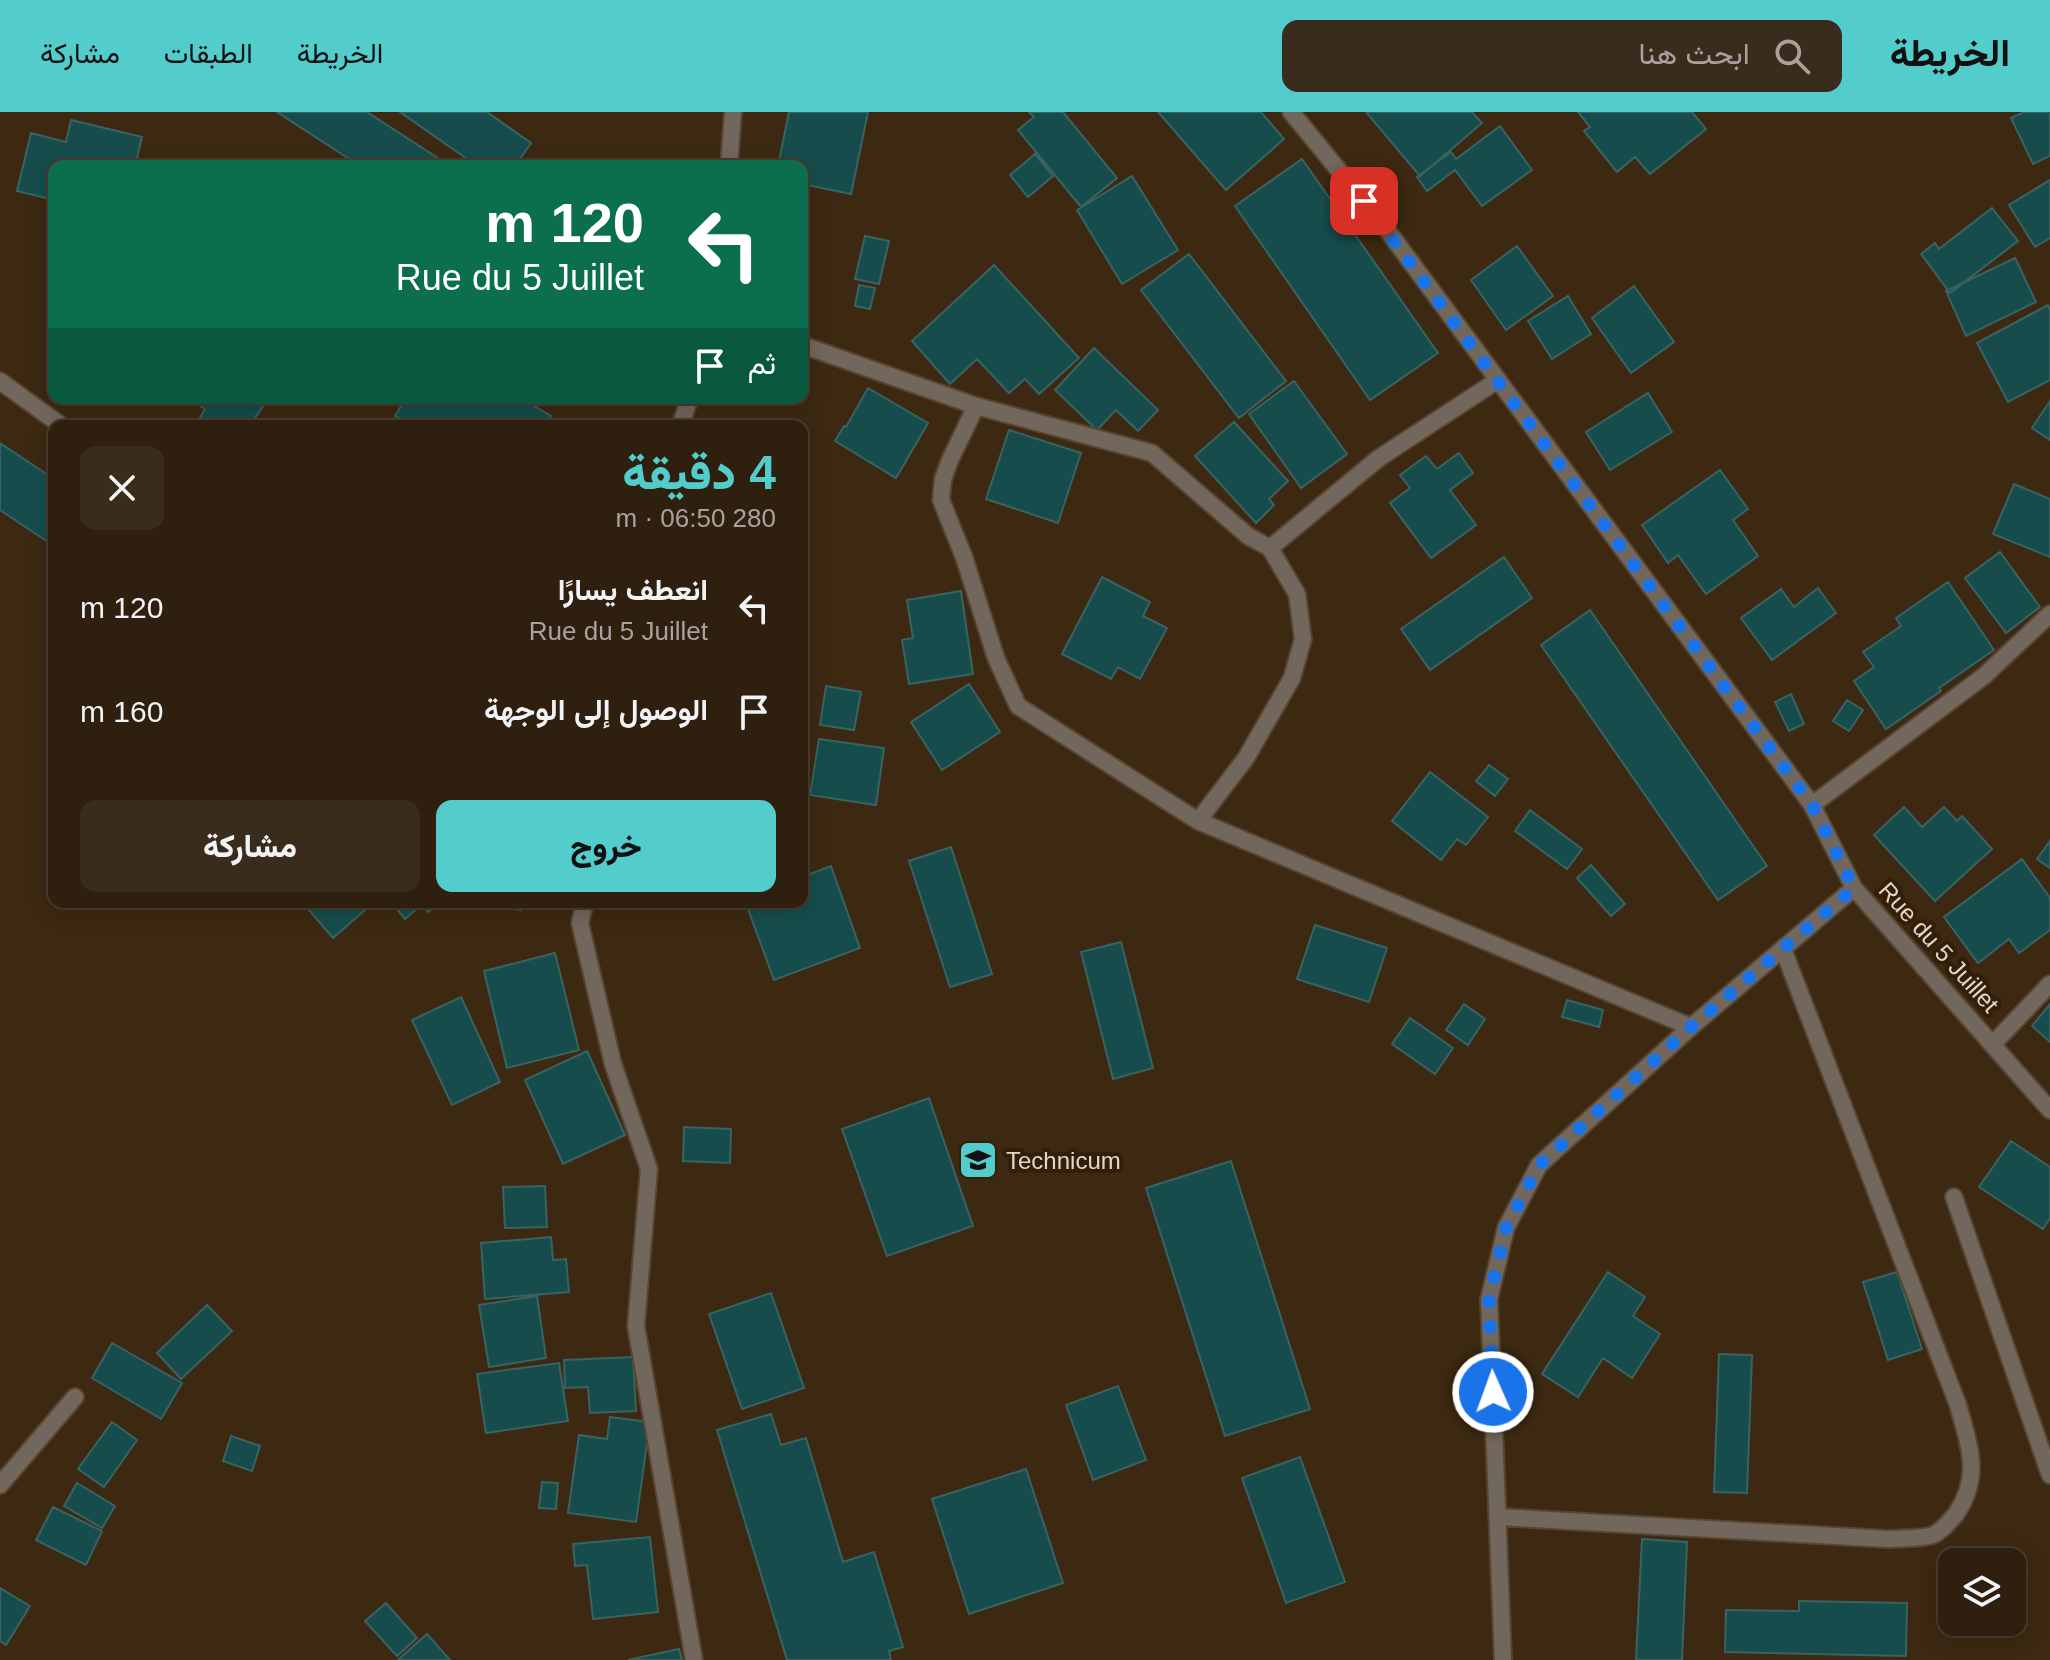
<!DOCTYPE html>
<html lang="ar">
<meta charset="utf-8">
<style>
:root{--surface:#2e1f0e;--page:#3a2c1c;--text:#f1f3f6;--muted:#a7a29e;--line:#493d2e;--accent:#53cdcb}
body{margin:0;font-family:Arial,Vazirmatn,sans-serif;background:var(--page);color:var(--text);direction:rtl;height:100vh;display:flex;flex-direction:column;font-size:30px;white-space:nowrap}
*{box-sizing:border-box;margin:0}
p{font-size:26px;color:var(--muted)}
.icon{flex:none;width:44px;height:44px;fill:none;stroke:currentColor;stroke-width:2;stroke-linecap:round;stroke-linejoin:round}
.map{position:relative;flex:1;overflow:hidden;direction:ltr}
.side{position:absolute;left:48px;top:308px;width:760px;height:488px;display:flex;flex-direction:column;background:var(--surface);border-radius:16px;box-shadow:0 4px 20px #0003,0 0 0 2px var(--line);direction:rtl}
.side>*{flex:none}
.guide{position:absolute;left:48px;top:48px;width:760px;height:244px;border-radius:16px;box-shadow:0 4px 20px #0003,0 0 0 2px var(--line);direction:rtl;background:#0b6e4f;color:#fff;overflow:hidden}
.buttons{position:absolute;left:1938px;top:1436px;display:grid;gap:16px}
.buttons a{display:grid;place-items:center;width:88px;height:88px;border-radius:16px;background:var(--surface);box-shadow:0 4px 20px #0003,0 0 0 2px var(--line);font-size:40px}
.pin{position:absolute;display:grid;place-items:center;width:68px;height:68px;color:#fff;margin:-34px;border-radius:16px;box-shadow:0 4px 12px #0006}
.me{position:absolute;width:88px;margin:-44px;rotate:358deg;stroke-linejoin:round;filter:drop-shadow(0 0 6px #0008)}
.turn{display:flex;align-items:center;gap:28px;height:168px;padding:0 32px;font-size:36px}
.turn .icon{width:104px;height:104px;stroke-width:2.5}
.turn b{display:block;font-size:56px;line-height:68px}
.then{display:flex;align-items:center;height:76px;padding:0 32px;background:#0003;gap:16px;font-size:30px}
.round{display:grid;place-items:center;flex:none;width:84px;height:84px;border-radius:16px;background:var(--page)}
.headline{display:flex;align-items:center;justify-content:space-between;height:136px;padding:0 32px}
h1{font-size:48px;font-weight:800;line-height:60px;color:var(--accent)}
.button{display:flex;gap:16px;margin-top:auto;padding:16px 32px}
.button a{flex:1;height:92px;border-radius:16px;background:var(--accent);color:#111;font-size:32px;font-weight:800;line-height:92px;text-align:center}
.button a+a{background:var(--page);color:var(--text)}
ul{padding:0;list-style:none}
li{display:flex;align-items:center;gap:24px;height:104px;padding:0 32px}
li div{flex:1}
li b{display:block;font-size:30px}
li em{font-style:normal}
header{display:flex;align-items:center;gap:48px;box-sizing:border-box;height:112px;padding:0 40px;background:var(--accent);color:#111}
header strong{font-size:38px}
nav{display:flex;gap:44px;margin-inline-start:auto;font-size:28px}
.search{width:560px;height:72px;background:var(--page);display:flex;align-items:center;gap:20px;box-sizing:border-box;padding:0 28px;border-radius:16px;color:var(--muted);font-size:30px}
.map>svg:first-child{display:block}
.building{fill:#164d4c;stroke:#396362;stroke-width:2}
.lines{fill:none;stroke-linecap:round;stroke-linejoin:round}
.service-casing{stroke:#58452f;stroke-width:20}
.minor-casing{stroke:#58452f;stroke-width:20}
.tertiary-casing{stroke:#58452f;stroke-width:20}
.service{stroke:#72675d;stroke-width:16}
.minor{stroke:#72675d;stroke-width:16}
.tertiary{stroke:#72675d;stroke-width:16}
.route{stroke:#1a73e8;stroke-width:14;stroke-dasharray:0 25.2}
.labels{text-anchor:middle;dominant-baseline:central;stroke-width:8;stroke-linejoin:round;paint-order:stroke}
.street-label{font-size:24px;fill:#e3d5c8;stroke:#331f08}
.poi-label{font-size:24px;fill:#e3d5c8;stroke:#331f08;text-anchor:start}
</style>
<header>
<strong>الخريطة</strong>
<div class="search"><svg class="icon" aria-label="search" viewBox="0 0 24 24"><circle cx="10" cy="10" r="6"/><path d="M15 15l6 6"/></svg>ابحث هنا</div>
<nav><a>الخريطة</a><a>الطبقات</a><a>مشاركة</a></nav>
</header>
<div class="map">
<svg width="2050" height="1548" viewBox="0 0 2050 1548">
<rect width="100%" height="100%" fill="#3d2912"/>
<!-- building -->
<path class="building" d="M277 0H367L450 54H360Z
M400 0H487L531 31 515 54H477Z
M789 0H868L851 82 802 72V54H778Z
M1029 0H1063L1117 66 1081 95 1018 18 1034 5Z
M1158 0H1261L1284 27 1226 78Z
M1366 0H1472L1482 11 1420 64Z
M1578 0H1692L1706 17 1650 62 1635 45 1617 60 1584 19 1590 15Z
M2024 0H2050V44L2033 52 2011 6Z
M71 8 142 25 135 54H54V88L17 79 31 21 66 30Z
M1500 14 1532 58 1482 94 1455 58 1427 79 1417 65 1451 40 1456 47Z
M1035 42 1053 64 1028 85 1010 63Z
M1302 47 1438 241 1370 288 1235 94Z
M1132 64 1178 138 1122 172 1077 98Z
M2050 68V126L2035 135 2009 93Z
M1992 96 2018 129 1950 181 1921 142 1935 131 1939 137Z
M865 124 889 129 879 172 855 167Z
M1517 134 1553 184 1506 218 1471 168Z
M1189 142 1286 269 1239 306 1141 178Z
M2015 146 2036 190 1966 224 1946 179Z
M994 153 1079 246 1039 282 1025 267 1009 281 977 247 950 272 912 229Z
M859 173 875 176 870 197 855 194Z
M1634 174 1674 230 1631 261 1592 206Z
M1568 184 1591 222 1552 247 1528 209Z
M2048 193 2050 198V268L2008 290 1977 231Z
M1094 236 1158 298 1138 319 1116 298 1097 318 1055 278Z
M1294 269 1347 342 1301 376 1249 302Z
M868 276 928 311 896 366 835 329 844 314 846 315Z
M1648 281 1672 320 1610 358 1586 320Z
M189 286H268L250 314H197L196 313 205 297Z
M406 286H521L551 304 545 314H412L395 304Z
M2050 289V328L2032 316Z
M1234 310 1288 369 1269 387 1274 393 1256 411 1195 344Z
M1009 318 1081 341 1058 411 986 387Z
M0 331 54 367V434L0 398Z
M1459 341 1473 361 1450 378 1476 413 1431 446 1390 391 1410 376 1400 363 1426 344 1437 357Z
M1720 358 1748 397 1733 408 1758 444 1706 482 1678 443 1668 451 1642 413Z
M2014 372 2050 387V445L1993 422Z
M2000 440 2040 495 2006 521 1965 466Z
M1504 445 1532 486 1430 558 1401 517Z
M1102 465 1150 490 1143 504 1167 516 1140 567 1118 555 1111 567 1062 542Z
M1948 470 1994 538 1939 576 1941 579 1886 617 1854 569 1874 555 1863 540 1901 514 1896 506Z
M1818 476 1836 501 1772 548 1741 506 1781 477 1794 495Z
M961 479 973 562 909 572 902 528 913 526 907 488Z
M1590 498 1767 754 1718 788 1541 533Z
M969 572 1000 620 942 658 911 610Z
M826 574 861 580 854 618 820 613Z
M1791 582 1804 612 1789 619 1775 590Z
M1847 588 1863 598 1849 619 1833 609Z
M819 627 884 636 876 693 810 683Z
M1489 653 1508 667 1495 684 1476 669Z
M1430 660 1488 705 1466 733 1457 727 1441 748 1392 709Z
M1904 695 1922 715 1944 695 1957 709 1962 704 1992 737 1935 789 1874 723Z
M1530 698 1582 737 1567 757 1515 719Z
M2050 729V756L2037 747Z
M951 735 992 862 950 875 909 749Z
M2022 747 2050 786V818L2019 841 2009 827 1978 851 1944 805Z
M1591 753 1625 792 1611 804 1577 766Z
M831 754 860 836 774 868 748 797 766 790H802V765Z
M302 790H374L333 826Z
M391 790H440L428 800 422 792 405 807Z
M473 790H523L521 798Z
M1315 813 1387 836 1369 890 1297 867Z
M1121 830 1153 956 1113 967 1081 840Z
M555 841 579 938 507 956 484 859Z
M461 885 500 970 452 993 412 908Z
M1567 888 1603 898 1599 915 1562 905Z
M1464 892 1485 907 1468 933 1446 918Z
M2050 892V930L2032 914Z
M1410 906 1453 936 1435 962 1392 932Z
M587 939 625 1023 563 1052 525 968Z
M929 986 973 1114 887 1144 842 1017Z
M684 1015 731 1017 730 1051 683 1049Z
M2011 1029 2050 1055V1106L2043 1117 1979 1075Z
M1231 1049 1310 1297 1225 1324 1146 1076Z
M545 1074 547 1115 505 1116 503 1075Z
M551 1125 553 1148 566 1147 569 1180 485 1187 481 1131Z
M1608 1160 1645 1185 1633 1204 1660 1222 1632 1266 1603 1246 1578 1285 1542 1262Z
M1897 1160 1922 1237 1888 1248 1863 1170Z
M771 1181 804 1276 742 1297 709 1202Z
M537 1184 546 1246 489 1255 479 1193Z
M207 1193 232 1219 181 1267 157 1241Z
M112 1231 182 1271 161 1307 92 1266Z
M1719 1242 1752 1243 1747 1381 1714 1380Z
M633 1245 636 1299 590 1301 588 1275 565 1276 564 1248Z
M559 1251 568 1309 486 1321 477 1262Z
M1118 1274 1146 1348 1093 1368 1066 1293Z
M771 1302 781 1333 806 1326 843 1450 874 1440 903 1535 889 1539 891 1548H787L717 1318Z
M610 1305 650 1310 636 1410 568 1401 579 1323 607 1327Z
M112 1310 137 1328 104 1375 78 1357Z
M231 1324 260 1334 252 1359 223 1349Z
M1300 1345 1345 1470 1286 1491 1242 1366Z
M1026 1357 1063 1471 969 1502 932 1387Z
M542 1370 558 1371 556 1397 539 1396Z
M77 1371 115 1394 102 1416 64 1394Z
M53 1395 102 1419 86 1453 36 1428Z
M650 1425 658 1500 593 1507 587 1453 575 1454 573 1432Z
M1642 1427 1687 1430 1682 1548H1636Z
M0 1476 30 1494 6 1533 0 1529Z
M1799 1489 1907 1491 1906 1544 1725 1540 1726 1498 1799 1499Z
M386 1491 417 1526 397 1544 365 1509Z
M427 1522 450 1548H398Z
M679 1537 682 1548H628Z"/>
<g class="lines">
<defs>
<path id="service" d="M1954 1085 2050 1363"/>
<path id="minor" d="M729 54 733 0
M802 233 976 294 1152 341 1248 424 1270 436 1297 482 1303 527 1292 566 1246 646 1198 709
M0 269 62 314
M976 294 950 348 943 367 941 388 964 445 996 546 1018 594 1198 709 1691 915
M680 314 690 286
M1270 436 1379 346 1498 268
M1812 693 1984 564 2050 502
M585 790 580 811 613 952 649 1057 636 1214 694 1548
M1993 932 2050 872
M0 1373 75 1285
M1499 1405 1888 1427C1901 1426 1921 1427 1933 1423 1940 1420 1951 1408 1956 1402 1982 1364 1969 1333 1958 1293L1783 837
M1503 1548 1489 1187 1506 1116 1539 1053 1691 915 1854 776"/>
<path id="tertiary" d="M1291 0 1382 111 1812 693 1854 776 2050 998"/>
</defs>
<!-- service casing -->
<use href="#service" class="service-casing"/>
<!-- minor casing -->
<use href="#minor" class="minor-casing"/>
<!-- tertiary casing -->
<use href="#tertiary" class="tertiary-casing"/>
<!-- service -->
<use href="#service" class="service"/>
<!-- minor -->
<use href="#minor" class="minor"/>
<!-- tertiary -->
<use href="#tertiary" class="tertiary"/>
</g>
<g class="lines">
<!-- route -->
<path class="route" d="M1364 89 1812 693 1854 776 1691 915 1539 1053 1506 1116 1489 1187 1493 1280"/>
</g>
<!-- icons -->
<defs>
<symbol id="school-square" viewBox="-11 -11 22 22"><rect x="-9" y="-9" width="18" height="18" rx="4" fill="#53cdcb" stroke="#331f08"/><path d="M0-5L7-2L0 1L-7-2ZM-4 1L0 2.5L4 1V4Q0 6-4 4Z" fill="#111"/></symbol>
</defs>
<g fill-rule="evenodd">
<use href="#school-square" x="956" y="1026" width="44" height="44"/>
</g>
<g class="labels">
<!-- street labels -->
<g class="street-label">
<text transform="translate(1939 835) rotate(48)">Rue du 5 Juillet</text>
</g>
<!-- poi labels -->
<g class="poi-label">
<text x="1006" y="1048">Technicum</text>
</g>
</g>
</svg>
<div class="buttons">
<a><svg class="icon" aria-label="layers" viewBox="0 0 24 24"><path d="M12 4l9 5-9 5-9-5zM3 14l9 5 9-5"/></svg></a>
</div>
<div class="pin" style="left:1364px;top:89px;background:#d93025"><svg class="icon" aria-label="arrive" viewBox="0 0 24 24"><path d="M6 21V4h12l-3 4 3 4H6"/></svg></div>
<svg class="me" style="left:1493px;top:1280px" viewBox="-20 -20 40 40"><circle r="17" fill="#1a73e8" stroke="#fff" stroke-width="3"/><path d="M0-11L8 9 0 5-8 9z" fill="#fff"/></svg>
<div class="guide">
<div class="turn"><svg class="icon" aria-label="left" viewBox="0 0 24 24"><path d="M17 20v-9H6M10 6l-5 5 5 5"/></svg><div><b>120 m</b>Rue du 5 Juillet</div></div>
<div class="then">ثم<svg class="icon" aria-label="arrive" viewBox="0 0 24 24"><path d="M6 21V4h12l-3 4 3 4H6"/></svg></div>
</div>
<section class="side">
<div class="headline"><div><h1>4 دقيقة</h1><p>280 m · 06:50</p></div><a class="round"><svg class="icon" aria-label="close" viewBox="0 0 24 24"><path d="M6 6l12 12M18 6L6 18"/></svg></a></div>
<ul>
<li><svg class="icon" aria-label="left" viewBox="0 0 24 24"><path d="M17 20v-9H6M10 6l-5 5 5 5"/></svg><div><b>انعطف يسارًا</b><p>Rue du 5 Juillet</p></div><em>120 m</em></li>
<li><svg class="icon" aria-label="arrive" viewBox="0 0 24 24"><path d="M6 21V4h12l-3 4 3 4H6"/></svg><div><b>الوصول إلى الوجهة</b></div><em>160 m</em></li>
</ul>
<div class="button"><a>خروج</a><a>مشاركة</a></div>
</section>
</div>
